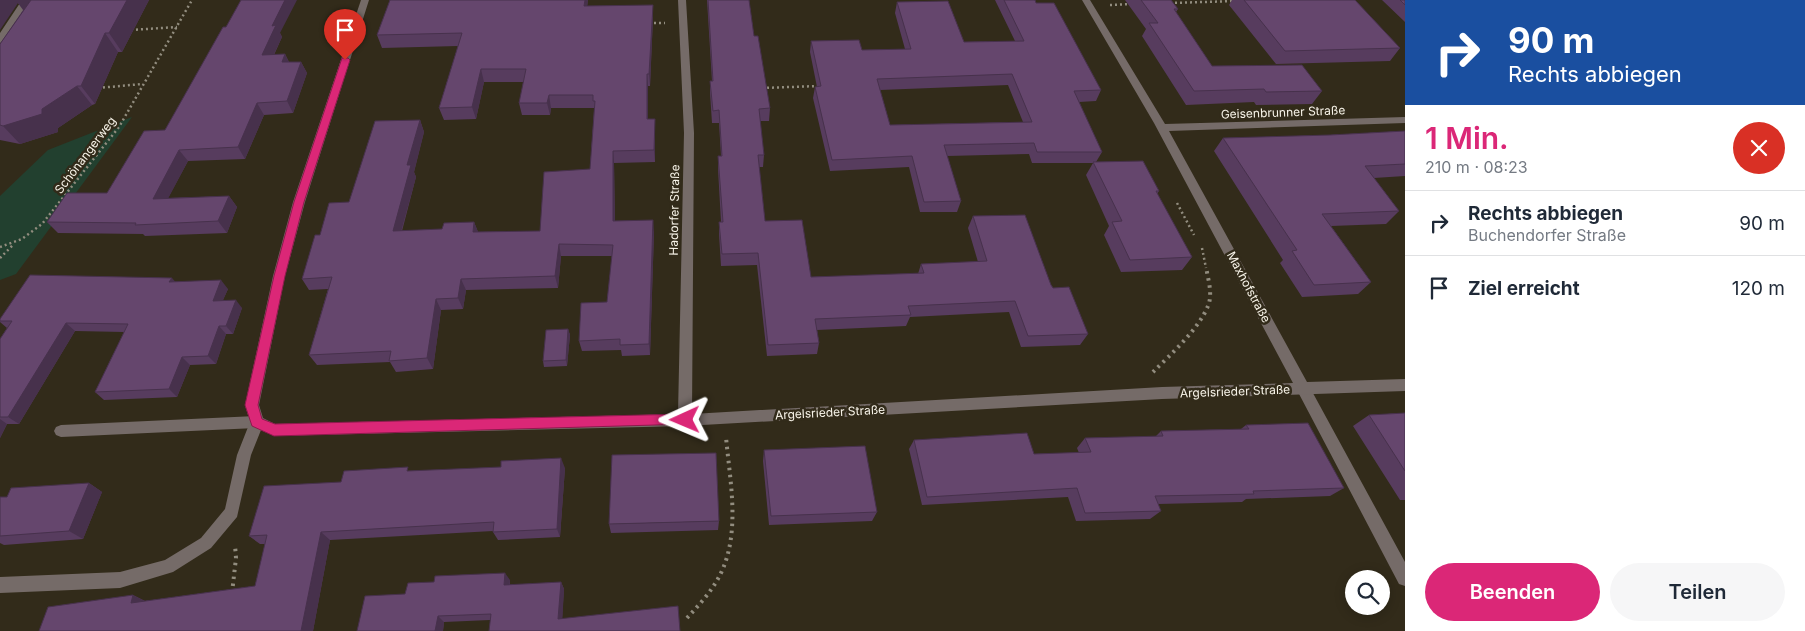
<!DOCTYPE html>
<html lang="de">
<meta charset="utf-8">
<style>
:root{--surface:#fff;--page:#f6f6f7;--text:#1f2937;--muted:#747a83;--line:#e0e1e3;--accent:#db2777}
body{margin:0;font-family:Inter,sans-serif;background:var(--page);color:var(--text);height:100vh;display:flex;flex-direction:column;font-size:19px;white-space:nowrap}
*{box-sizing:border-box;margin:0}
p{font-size:16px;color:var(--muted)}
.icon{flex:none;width:28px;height:28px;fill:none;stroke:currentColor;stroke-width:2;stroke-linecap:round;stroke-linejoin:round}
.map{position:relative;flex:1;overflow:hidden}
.panel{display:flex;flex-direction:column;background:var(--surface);width:400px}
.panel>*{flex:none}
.top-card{background:#1a4fa0;color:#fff;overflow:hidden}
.controls{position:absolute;left:1345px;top:570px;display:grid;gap:10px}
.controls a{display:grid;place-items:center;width:45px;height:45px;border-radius:50%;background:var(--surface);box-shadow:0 2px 12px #0003;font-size:25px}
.pin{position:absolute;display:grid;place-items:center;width:42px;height:42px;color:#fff;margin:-51px -21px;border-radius:50% 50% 50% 0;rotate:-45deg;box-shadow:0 0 5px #0007}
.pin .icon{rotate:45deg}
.me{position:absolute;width:55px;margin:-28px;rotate:269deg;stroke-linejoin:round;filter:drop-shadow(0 0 4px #0008)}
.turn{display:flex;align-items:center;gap:18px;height:105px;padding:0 20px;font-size:22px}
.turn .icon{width:65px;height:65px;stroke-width:2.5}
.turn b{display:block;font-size:35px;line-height:42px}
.round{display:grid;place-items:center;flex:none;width:52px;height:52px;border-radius:26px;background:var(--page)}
.headline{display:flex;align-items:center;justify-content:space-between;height:85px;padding:0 20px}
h1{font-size:30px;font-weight:600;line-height:38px;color:var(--accent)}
.button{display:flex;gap:10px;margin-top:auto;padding:10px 20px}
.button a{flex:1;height:58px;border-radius:30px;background:var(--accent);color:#fff;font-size:20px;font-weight:600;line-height:58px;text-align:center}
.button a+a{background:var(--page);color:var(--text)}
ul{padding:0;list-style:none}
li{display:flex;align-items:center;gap:15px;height:65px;padding:0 20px;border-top:1px solid var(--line)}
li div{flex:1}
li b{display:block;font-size:19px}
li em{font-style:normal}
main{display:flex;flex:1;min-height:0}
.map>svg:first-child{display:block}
.green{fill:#22402f}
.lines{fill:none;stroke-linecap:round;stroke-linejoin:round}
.path-far1{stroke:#928d7f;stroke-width:2.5;stroke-dasharray:2 3;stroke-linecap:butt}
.path{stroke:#928d7f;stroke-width:4;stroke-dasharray:2.5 4.5;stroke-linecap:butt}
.service{fill:#756b68;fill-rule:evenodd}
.minor{fill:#756b68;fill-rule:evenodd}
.wall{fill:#573c5e;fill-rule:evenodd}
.shaded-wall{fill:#47314c}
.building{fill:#65466d;stroke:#47314c;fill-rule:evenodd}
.route{fill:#db2777;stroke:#8e194d}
.labels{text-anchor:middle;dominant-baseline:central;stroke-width:5;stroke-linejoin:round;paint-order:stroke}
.street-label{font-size:12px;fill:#f8f4e9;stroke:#322b1a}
</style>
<main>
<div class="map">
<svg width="1405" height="631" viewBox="0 0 1405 631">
<rect width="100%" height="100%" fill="#322b1a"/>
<!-- green -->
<path class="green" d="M132 117 16 274 0 280V196L48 150Z"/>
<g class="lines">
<!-- path-far1 -->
<path class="path-far1" d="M1170 3 1236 1
M1110 5 1131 4
M649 23H665
M131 30 177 27
M98 88 142 84
M762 88 819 86
M1177 203 1194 235
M0 247 22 239 42 224 119 127 192 0
M1202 248 1206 268
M0 258 14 244"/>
<!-- path -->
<path class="path" d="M1153 372C1171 354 1198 330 1208 306 1213 294 1208 279 1206 267
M232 593 236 558 235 545
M687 618C699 605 712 591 720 575 741 533 730 482 726 437"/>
<!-- service -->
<path class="service" d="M1303 382 1308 384 1405 562V586L1399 584 1298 392 1296 388 1298 384Z
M257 416 262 418 264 422 262 426 257 428 61 437 56 435 54 431 56 427 61 425Z"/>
<!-- minor -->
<path class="minor" d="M22 0H30L3 42 0 43V33Z
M361 0H369L305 202 285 276 259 405 263 418 275 424 678 414 684 133 678 0H686L694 133 692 414 1162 387 1293 383 1154 123 1082 0H1090L1165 124 1405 117V123L1169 131 1307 382 1405 379V391L1162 399 685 426 274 436 261 430 251 455 237 517 211 548 173 572 120 588 0 593V577L120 572 165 560 201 538 225 509 237 455 250 422 245 405 273 276 293 202Z"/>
</g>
<!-- wall -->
<path class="wall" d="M0 0H149L122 52H118L95 104 92 105 58 128V132L20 144 0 140V44L23 10 18 3Z
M390 0H588L587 6 653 17 650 86H648V119L655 131V162L614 163 615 221 654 232 650 355 622 356 621 350 582 351 579 341 607 302 612 256H561L558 288 466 290 463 309 441 310 433 369 396 372 390 362 317 365 309 355 328 289 309 290 302 279 320 235 420 120 424 132 414 172 416 177 402 231 442 229 474 222 478 232 540 231 590 169 594 111V108H551L550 115H522L519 103 524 82H484L476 119 444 120 439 108 458 46 382 48 377 35Z
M707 0H749L754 36 770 108 769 121H760L764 155 763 167H759L765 221 811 277 918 274 921 264 978 262 968 228 973 216 1051 285 1088 334 1080 345 1021 347 1009 312 910 317 906 326 817 330 819 343 817 354 767 356 757 265 721 266 719 234V222H721L718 169V156H721L719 123H712L710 93V81H712Z
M995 0H1035L1036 3 1101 90 1096 101 1079 102 1102 152 1096 162 1159 191 1157 194 1192 257 1182 270 1121 272 1104 235 1109 226 1086 175 1093 163H1032L1029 154 947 156 961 201 957 212H920L909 167 830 171 813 98 815 87H817L810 52 811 41 862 50 905 49 895 13 897 2 964 42 1015 41ZM1008 85 1023 122 890 125 880 90Z
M1125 0H1171L1178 9 1176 12 1212 66 1322 91 1312 104 1256 105 1254 102 1186 105 1142 36 1146 29Z
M1232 0H1355L1400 48 1390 61 1276 64 1229 5Z
M1382 0H1405V22Z
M226 27 280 33 282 37 274 55 285 54 289 62H301L307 73 293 113 264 115 245 159 188 161 168 198 229 196 237 207 227 233 145 236 143 234 58 233 47 222 107 193 165 130Z
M1405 131V176L1374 178 1399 211 1386 224 1331 226 1371 282 1358 294 1302 297 1280 263 1283 260 1214 151 1223 138 1330 135Z
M176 282 228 289 223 300 242 308 233 334H226L216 364 190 365 177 397 104 400 95 392 124 332 75 331 19 424H7L0 438V339L7 328 0 322V319Z
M568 329 570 335 567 366 544 367 543 361Z
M1405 413V500H1400L1353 426 1369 415Z
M1246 425 1344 488 1330 496 1246 499 1242 502 1158 504 1161 511 1150 519 1076 521 1068 497 922 505 909 449 914 440 1034 454 1079 453 1077 448 1085 438 1155 437 1161 431 1241 429Z
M764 450 877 512 872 521 769 525 763 461Z
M565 468 560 537 498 540 493 532V531L330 540 313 631H39L133 595 145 601 255 586 265 544H260L249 536 341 482 411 471Z
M89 483 102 492 83 539 4 545 0 543V497H7Z
M719 521 718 530 611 533 609 524Z
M510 580V585L561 582 564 589 562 619 680 631 490 620 444 622 443 631H357L405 594Z"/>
<!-- shaded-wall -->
<path class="shaded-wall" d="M0 0H38L25 12 18 3 0 30Z
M127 0H149L122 52 109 33Z
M285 0H297L280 33 282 37 268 67 262 55 272 26Z
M585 0H588L586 18 584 6Z
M653 5V17L650 86 649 74Z
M105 33 118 52 95 104 81 86Z
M285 54 291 66 282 62Z
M301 62 307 73 293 113 287 101Z
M481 69 484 82 476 119 472 107Z
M647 74 648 86V132L647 119Z
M77 86 92 105 58 128V132L20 144 3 126 42 109Z
M549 95 551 108 550 115 547 103Z
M257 103 264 115 245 159 238 147Z
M655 119V162L654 150Z
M420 120 424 132 414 172 416 177 398 243 393 231 407 165Z
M179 150 188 161 162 210 153 199Z
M613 151 614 163 615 233 613 221Z
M229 196 237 207 227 233 218 221Z
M653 220 654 232 650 355 649 344Z
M474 222 479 234 473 232Z
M559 244 561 256 558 288 555 276Z
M172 278 179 286 169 282Z
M461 279 466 290 463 309 458 298Z
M221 280 228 289 219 309 213 301Z
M436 299 441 310 433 369 427 358Z
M236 300 242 308 233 334 226 326Z
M66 323 75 331 19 424 8 417Z
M219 326 226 334 216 364 208 356Z
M568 329 570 335 567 366 566 360Z
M182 357 190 365 177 397 169 389Z
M0 419 7 424 0 438Z
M561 458 565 468 560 537 557 529Z
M89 483 102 492 83 539 69 531Z
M321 532 330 540 313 631H301Z
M505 573 510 580 509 592 504 585Z
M561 582 564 589 562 626 558 619Z
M133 595 147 602 131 603Z
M438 616 444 622 443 631H435Z"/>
<!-- building -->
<path class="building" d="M31 0H127L109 33H105L81 86H77L42 109V114L3 126 0 125V44Z
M241 0H285L272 26 276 25 262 55 285 54 282 62H301L287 101 257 103 238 147 179 150 153 199 229 196 218 221 135 225 136 223 47 222 67 193H107L144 131 165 130 223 27H226Z
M390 0H585L584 6 653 5 649 74H647V119H655L654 150 613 151V221L653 220 649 344 620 345V339L579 341 581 303 607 302 613 245 559 244 555 276 461 279 458 298 436 299 427 358 389 361 391 351 309 355 332 277 302 279 315 235H320L329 203 349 202 375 121 420 120 407 165H411L393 231 442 229 444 223 474 222 473 232 540 231 544 172 590 169 595 101H593V95H549L547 103H519L526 69H481L472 107 439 108 462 33 377 35Z
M708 0H749L754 36H758L770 108 759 109 764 155H758L765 221 802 220 811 277 924 273 921 264 987 261 973 216 1025 215 1051 285 1053 288 1069 287 1088 334 1028 336 1015 301 908 306 911 315 815 319 819 343 768 345 758 253 722 254 719 222H723L718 156H722L719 110 713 111 710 81H713Z
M1004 0H1035L1036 3H1054L1101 90 1074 91 1102 152H1037L1034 143 944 145 961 201 924 202 912 156 832 160 815 87 821 86 811 41 859 40 862 50 911 49 897 2 948 1 964 42 1024 41ZM1012 74 1032 122 890 125 877 79Z
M1141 0H1171L1178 9H1174L1212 66 1302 65 1322 91 1266 92 1264 89 1194 91 1149 23H1158Z
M1244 0H1355L1400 48 1285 51Z
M1400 0H1405V5Z
M1405 131V164L1365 166 1399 211 1322 214 1371 282 1314 285 1292 251 1297 250 1223 138 1330 135Z
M1143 161 1159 191H1156L1192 257 1130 260 1112 222 1122 221 1093 162Z
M30 275 172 278 169 282 221 280 213 301 236 300 226 326H219L208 356 182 357 169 389 95 392 128 324 66 323 8 417H0V339L12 321H0V319Z
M568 329 566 360 543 361 546 330Z
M1405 413V471L1369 415Z
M1308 423 1344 488 1253 491 1254 494 1155 496 1161 511 1085 513 1077 488 927 497 914 440 1027 433 1034 454 1091 452 1085 438 1163 436 1161 431 1249 429 1246 425Z
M865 446 877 512 771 516 764 450Z
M716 453 719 521 609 524 612 455Z
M561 458 557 529 493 532 494 522 321 532 301 631H39L48 607 133 595 131 603 255 586 267 535 249 536 264 486 341 482 344 471 408 467 407 471 501 467V461Z
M89 483 69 531 0 536V497H7L11 488Z
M505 573 504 585 561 582 558 619 678 606 680 631H489L491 614 438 616 435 631H357L365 596 405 594 408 583 434 582 435 576Z"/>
<!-- route -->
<path class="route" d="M342 58H348L350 60 304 202 285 276 258 405 262 419 275 424 685 414 690 416 691 420 690 424 274 436 252 426 245 405 274 276 294 202Z"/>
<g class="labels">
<!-- street labels -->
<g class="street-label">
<text transform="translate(1283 112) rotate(-2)">Geisenbrunner Straße</text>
<text transform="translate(85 155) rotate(-53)">Schönangerweg</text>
<text transform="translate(674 210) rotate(-89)">Hadorfer Straße</text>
<text transform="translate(1249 287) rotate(62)">Maxhofstraße</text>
<text transform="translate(1235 391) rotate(-2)">Argelsrieder Straße</text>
<text transform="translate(830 412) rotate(-3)">Argelsrieder Straße</text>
</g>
</g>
</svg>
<div class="controls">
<a><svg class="icon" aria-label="search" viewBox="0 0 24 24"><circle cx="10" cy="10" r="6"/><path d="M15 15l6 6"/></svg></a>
</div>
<div class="pin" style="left:345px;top:60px;background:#d93025"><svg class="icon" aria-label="arrive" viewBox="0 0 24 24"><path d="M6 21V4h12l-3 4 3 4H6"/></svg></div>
<svg class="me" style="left:685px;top:420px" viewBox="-20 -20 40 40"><path d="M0-17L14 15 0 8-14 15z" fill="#db2777" stroke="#fff" stroke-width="4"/></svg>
</div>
<section class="panel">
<div class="top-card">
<div class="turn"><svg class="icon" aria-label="right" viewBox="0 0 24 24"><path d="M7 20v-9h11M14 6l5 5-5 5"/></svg><div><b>90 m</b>Rechts abbiegen</div></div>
</div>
<div class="headline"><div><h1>1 Min.</h1><p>210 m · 08:23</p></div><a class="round" style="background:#d93025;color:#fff"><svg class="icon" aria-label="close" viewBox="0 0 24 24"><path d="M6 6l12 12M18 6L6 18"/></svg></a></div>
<ul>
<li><svg class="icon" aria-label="right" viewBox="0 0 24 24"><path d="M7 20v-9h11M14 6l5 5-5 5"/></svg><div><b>Rechts abbiegen</b><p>Buchendorfer Straße</p></div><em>90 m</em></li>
<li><svg class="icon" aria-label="arrive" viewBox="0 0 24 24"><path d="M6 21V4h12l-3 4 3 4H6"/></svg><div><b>Ziel erreicht</b></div><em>120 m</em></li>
</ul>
<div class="button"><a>Beenden</a><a>Teilen</a></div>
</section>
</main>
